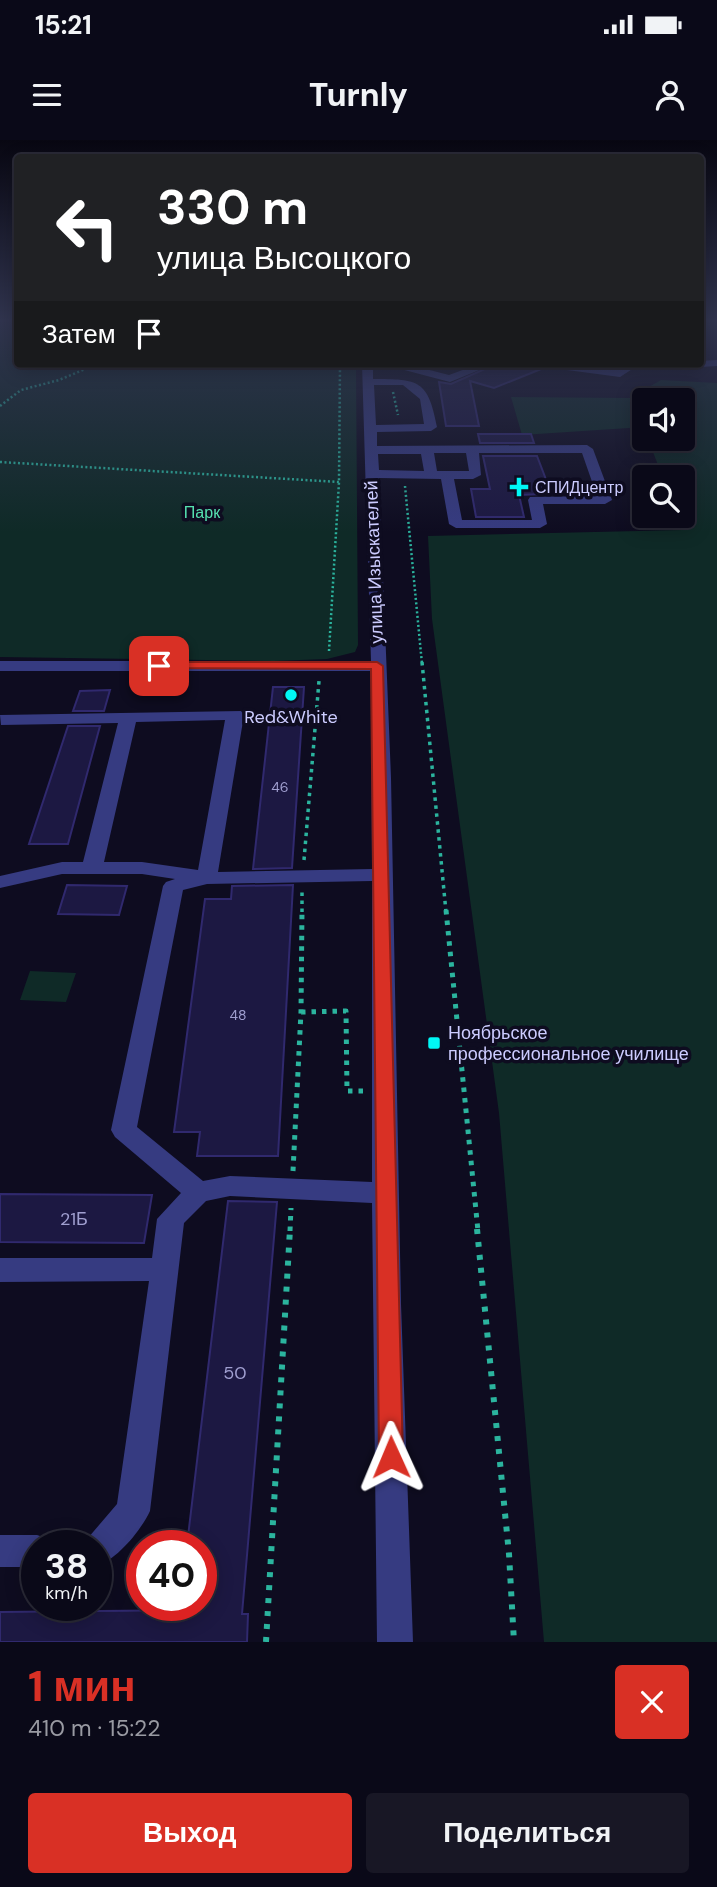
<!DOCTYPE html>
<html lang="ru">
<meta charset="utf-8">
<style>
:root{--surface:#0a0918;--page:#181725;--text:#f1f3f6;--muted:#999aa2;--line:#2a2a37;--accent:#d93025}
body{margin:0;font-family:"DM Sans",sans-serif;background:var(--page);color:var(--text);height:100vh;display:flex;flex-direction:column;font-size:26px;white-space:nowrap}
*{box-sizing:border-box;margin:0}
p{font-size:23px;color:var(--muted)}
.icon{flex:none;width:38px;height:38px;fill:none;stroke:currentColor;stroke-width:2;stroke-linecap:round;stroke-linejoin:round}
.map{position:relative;height:1502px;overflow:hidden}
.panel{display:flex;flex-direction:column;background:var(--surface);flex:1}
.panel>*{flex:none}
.guide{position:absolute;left:14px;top:14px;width:690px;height:214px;border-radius:7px;box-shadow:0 4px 18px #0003,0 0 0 2px var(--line);background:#202124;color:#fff;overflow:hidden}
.tools{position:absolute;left:632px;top:248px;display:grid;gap:14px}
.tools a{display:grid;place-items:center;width:63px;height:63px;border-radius:7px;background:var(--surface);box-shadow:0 4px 18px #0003,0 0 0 2px var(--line);font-size:35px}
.speed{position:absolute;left:21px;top:1390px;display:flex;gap:14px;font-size:35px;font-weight:700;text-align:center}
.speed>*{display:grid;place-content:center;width:91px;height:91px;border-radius:50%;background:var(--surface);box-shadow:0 4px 18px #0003,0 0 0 2px var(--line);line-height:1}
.speed small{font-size:18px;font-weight:400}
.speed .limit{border:10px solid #d22;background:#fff;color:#111}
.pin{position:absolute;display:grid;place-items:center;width:60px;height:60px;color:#fff;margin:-30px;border-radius:14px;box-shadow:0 4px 10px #0006}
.me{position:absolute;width:77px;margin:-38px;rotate:359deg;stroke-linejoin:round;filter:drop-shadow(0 0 5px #0008)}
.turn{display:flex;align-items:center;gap:24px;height:147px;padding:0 28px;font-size:32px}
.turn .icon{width:91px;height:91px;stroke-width:2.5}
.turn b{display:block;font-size:49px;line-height:60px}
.then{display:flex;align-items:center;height:66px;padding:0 28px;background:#0003;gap:14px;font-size:26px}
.round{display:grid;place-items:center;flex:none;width:74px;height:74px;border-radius:7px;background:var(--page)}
.head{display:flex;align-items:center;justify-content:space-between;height:119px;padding:0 28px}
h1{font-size:42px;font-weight:800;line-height:52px;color:var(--accent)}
.button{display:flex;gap:14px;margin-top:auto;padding:14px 28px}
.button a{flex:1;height:80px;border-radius:7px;background:var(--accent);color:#fff;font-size:28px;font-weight:800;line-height:80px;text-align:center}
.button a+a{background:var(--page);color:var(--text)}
.status{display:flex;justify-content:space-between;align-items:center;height:49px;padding:0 35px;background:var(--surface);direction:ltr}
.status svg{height:19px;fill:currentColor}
header{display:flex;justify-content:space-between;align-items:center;height:91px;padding:0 28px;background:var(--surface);font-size:32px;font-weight:800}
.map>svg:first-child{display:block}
.green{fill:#0f2a27}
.building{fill:#1c1842;stroke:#30296e;stroke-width:2}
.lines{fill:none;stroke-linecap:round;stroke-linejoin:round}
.path-far3{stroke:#2bb49e;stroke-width:2.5;stroke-dasharray:2 2.5;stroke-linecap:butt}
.path-far2{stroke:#2bb49e;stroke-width:3.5;stroke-dasharray:3.5 4.5;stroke-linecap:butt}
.path-far1{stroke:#2bb49e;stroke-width:5;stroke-dasharray:4.5 6;stroke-linecap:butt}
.path{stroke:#2bb49e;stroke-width:6;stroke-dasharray:5 8;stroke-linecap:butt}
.minor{fill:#363b81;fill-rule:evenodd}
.route{fill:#d93025;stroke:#8d1f18;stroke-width:2}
.poi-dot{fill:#00f7f6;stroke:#0e0c20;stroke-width:2.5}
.labels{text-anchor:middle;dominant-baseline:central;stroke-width:7;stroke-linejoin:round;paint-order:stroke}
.number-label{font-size:14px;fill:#a09fd0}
.far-poi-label{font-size:16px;fill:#ccf;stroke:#0e0c20;text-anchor:start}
.far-park-label{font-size:16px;fill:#55e1b0;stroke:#0e0c20}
.street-label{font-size:18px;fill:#ccf;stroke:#0e0c20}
.poi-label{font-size:18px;fill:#ccf;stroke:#0e0c20}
.near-number-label{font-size:18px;fill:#a09fd0}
</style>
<div class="status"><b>15:21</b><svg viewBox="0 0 49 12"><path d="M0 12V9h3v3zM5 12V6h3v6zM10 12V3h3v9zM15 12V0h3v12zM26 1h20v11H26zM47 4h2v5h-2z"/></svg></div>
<header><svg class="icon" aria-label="menu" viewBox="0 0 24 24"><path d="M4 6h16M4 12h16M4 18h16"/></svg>Turnly<svg class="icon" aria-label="person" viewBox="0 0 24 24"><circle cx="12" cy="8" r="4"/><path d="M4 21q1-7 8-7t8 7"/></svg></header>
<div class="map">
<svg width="717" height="1502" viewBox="0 0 717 1502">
<rect width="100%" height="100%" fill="#0e0c20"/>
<!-- green -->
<path class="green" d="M0 182H17L18 224H356L358 505 355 512 327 519 274 521 0 517Z
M661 240 717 243V1502H544L499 973 432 479 428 396 681 390 677 376H682V338H663L648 299H682V261H644V287L522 295 511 257 630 258Z
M30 831 76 833 66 862 20 860Z"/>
<!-- building -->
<path class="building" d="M496 224 551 225 494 248 470 241 479 286H446L439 242 451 244Z
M478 294H531L534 303H480Z
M483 316H537L550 350H540L541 354 519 355 524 377H476L471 349H490Z
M273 547H304L292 728 253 729Z
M110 550 104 571H73L80 551Z
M68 586H100L68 704H29Z
M67 745 127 746 119 775 58 774Z
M293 745 278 1016H197L200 992H174L205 759H231L232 746Z
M0 1054 152 1055 144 1103 0 1102Z
M228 1061 277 1062 242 1474H248L247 1502H0V1472L201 1470V1405H187Z"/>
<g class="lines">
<!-- path-far3 -->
<path class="path-far3" d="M393 252 398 275
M0 266 21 250 59 240 97 224
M0 322 339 342
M405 346 422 524
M329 511 339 342 340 224"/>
<!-- path-far2 -->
<path class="path-far2" d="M422 522 446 772
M304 720 319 541
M302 772V750"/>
<!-- path-far1 -->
<path class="path-far1" d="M446 770 478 1091
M301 872 346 871 347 951H364
M293 1031 301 872 302 770
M290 1091 291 1068"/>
<!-- path -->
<path class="path" d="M477 1089 509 1414 514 1502
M266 1502 290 1089"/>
<!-- minor -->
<path class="minor" d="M717 220V226L700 227 695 224H700V221Z
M362 224H406L449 235 479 224H494L450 242 393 227 373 229V239C419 239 428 240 437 287L431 291 377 292V306L587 305 593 309 612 360 605 364H543L547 384 540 388H456L449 384 441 339 379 338 391 638 401 1164 413 1502H377L372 1063 230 1056 206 1061 184 1083 150 1371C140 1392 117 1419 96 1427V1405H82L117 1364 149 1141 0 1142V1118H152L157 1079 181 1053 115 997 111 990 163 746 166 742 175 739 142 734H62L0 748V736L62 722H83L118 583 1 585 0 575 241 571 244 575 218 732 372 729 371 531H0V521H371ZM374 245H403L420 259 424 284 376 285ZM434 313H466L469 331H437ZM479 313H582L597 356 530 357 528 360 532 380H462L454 339H473L481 335ZM378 314H421L424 331 379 330ZM225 580 198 730 142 722H104L136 582ZM372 741V1042L230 1036 203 1041 137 987 183 750 207 744Z
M560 224 618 230 628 224H640L620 237 567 230Z
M0 1395H37L49 1399 51 1405H37V1427H0Z"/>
</g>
<!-- sky -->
<linearGradient id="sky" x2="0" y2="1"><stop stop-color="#080712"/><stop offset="0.46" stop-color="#30344e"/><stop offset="1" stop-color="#30344e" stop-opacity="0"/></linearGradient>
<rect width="717" height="392" fill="url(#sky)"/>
<!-- route -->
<path class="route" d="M159 522H377L383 526 403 1317 399 1325 391 1328 382 1325 379 1317 371 529 154 528V523Z"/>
<!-- markers -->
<g class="poi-dot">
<path d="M515.5 336.5h7v7h7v7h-7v7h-7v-7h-7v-7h7z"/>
<circle cx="291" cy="555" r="7"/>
<rect x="427" y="896" width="14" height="14" rx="3.5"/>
</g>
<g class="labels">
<!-- number labels -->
<g class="number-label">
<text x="280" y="647">46</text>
<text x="238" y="875">48</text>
</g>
<!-- far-poi labels -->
<g class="far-poi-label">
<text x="535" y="347">СПИДцентр</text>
</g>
<!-- far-park labels -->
<g class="far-park-label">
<text x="202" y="372">Парк</text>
</g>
<!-- street labels -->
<g class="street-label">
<text transform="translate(374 422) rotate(-92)">улица Изыскателей</text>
</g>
<!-- poi labels -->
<g class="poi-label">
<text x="291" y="577">Red&amp;White</text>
<text x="448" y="893" text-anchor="start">Ноябрьское<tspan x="448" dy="21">профессиональное училище</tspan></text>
</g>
<!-- near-number labels -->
<g class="near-number-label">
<text x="74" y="1079">21Б</text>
<text x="235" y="1233">50</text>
</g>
</g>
</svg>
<div class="tools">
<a><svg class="icon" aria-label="sound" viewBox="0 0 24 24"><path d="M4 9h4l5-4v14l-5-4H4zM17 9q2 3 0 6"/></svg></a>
<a><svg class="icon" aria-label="search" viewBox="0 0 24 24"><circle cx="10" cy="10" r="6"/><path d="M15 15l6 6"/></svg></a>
</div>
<div class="speed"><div>38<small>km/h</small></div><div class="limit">40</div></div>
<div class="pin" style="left:159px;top:526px;background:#d93025"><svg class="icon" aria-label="arrive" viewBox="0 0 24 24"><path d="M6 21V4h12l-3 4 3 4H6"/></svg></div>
<svg class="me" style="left:391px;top:1317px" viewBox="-20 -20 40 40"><path d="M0-17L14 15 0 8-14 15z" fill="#d93025" stroke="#fff" stroke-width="4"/></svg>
<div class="guide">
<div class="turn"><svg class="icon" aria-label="left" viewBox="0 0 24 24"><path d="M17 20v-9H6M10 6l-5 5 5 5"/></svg><div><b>330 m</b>улица Высоцкого</div></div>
<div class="then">Затем<svg class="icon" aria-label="arrive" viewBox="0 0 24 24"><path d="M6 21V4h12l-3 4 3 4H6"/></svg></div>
</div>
</div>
<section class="panel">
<div class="head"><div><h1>1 мин</h1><p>410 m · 15:22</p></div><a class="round" style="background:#d93025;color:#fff"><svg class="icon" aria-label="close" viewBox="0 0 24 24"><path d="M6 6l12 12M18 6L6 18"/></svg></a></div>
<div class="button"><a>Выход</a><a>Поделиться</a></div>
</section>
